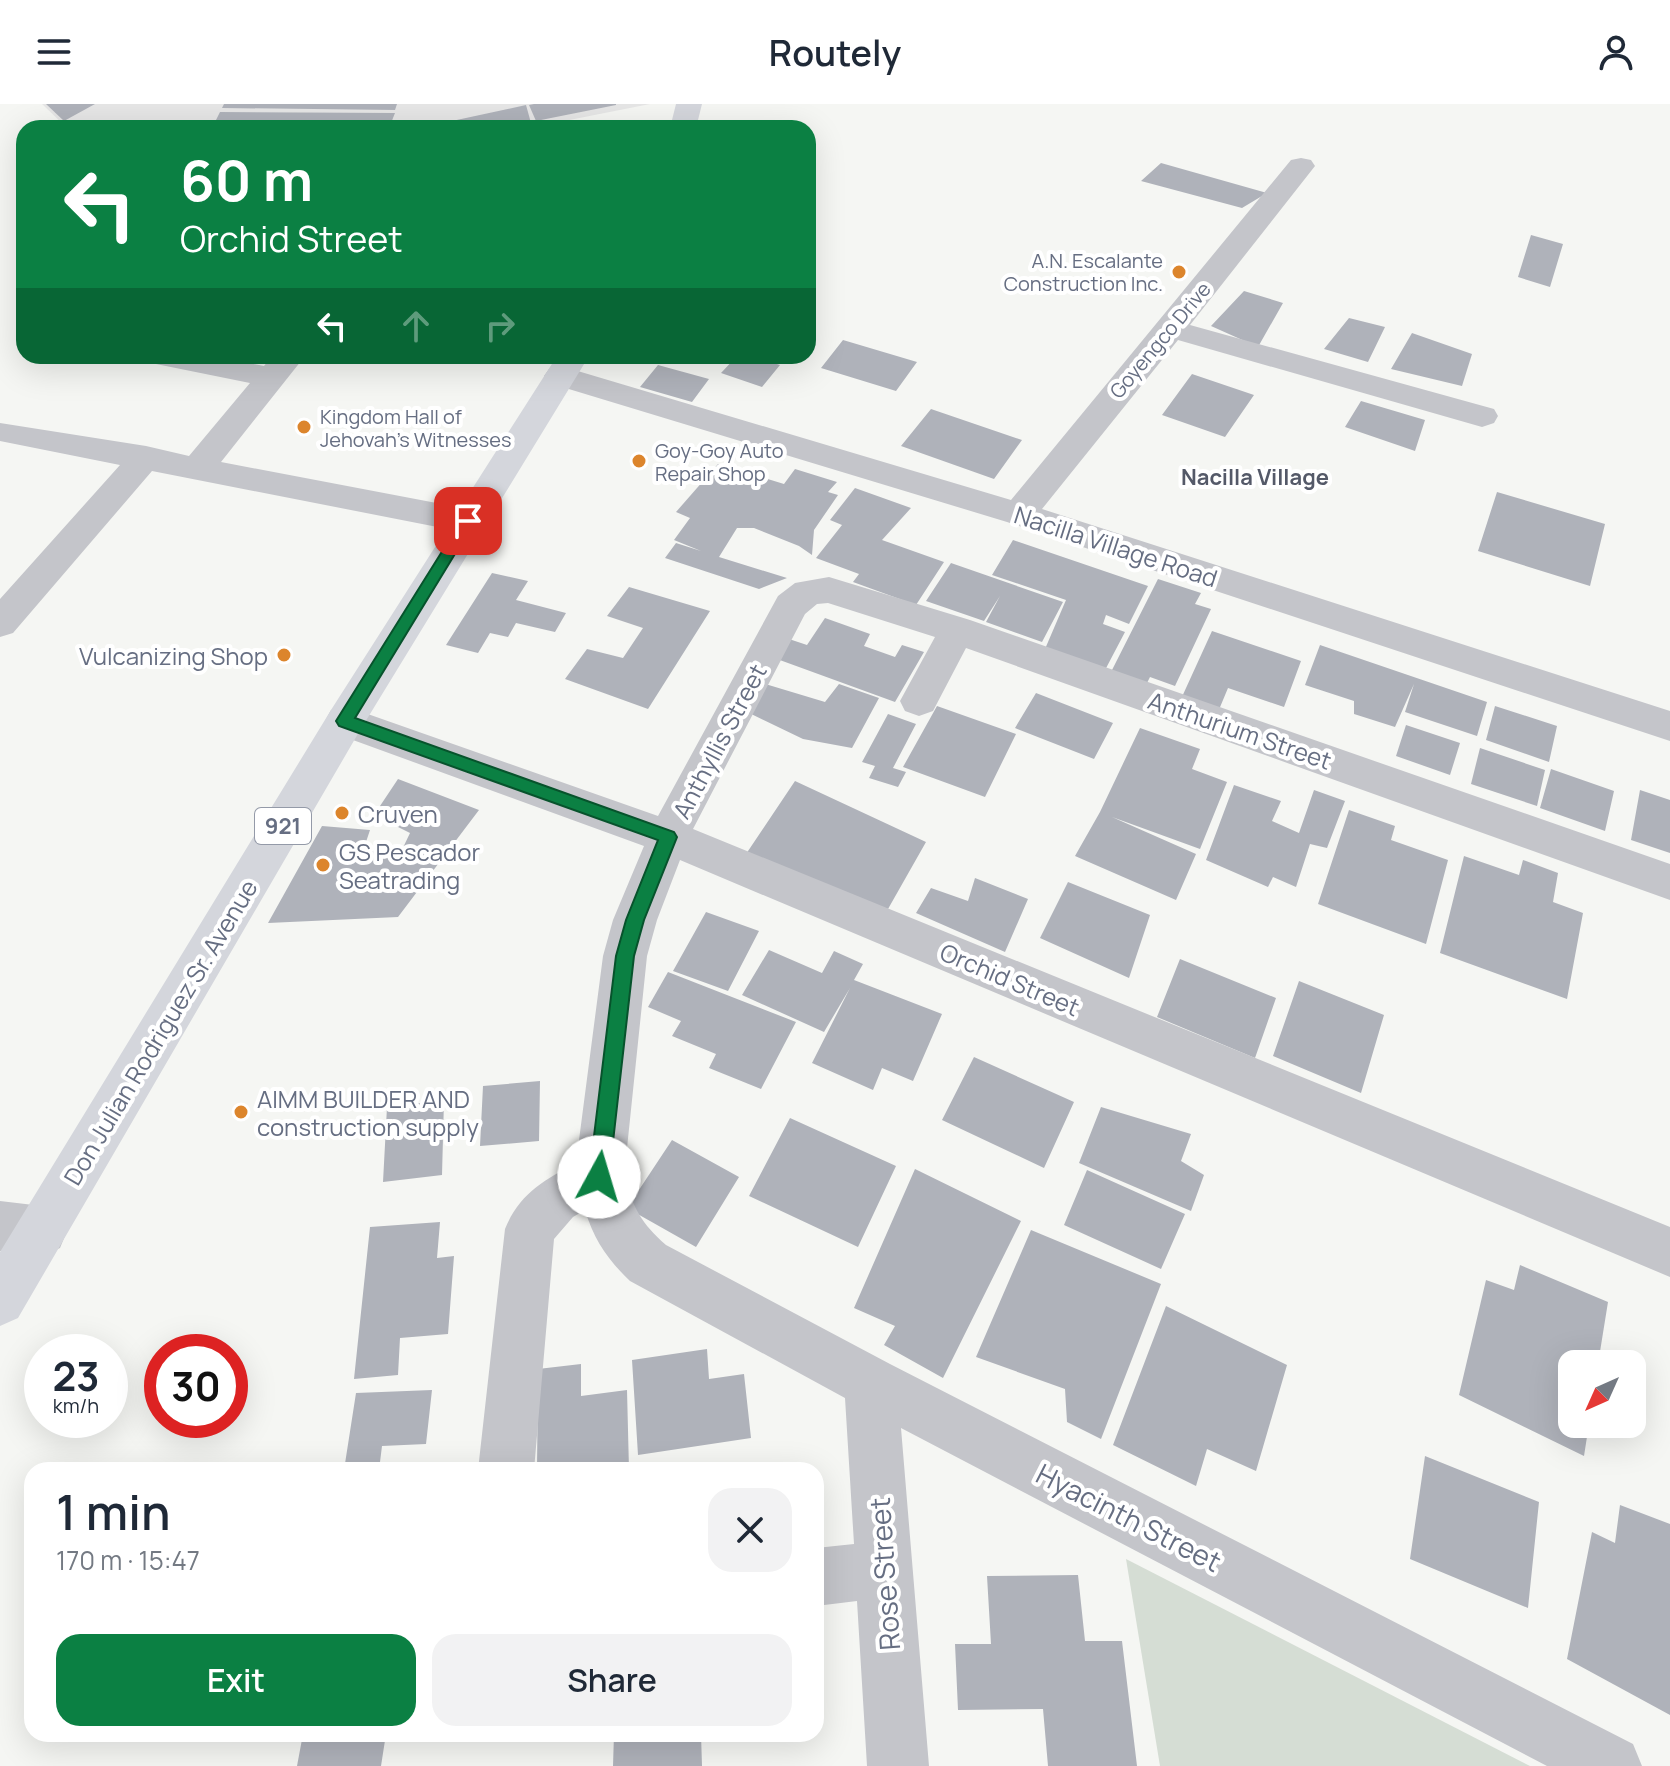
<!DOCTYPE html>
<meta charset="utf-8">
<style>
:root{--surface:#fff;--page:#f2f2f3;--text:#1f2937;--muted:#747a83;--accent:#0b8043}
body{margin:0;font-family:Manrope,sans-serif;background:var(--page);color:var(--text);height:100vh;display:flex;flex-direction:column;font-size:30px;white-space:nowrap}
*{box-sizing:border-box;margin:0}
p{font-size:26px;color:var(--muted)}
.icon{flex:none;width:44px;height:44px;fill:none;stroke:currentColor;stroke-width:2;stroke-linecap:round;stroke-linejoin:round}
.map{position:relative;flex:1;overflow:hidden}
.drawer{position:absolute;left:24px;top:1358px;width:800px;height:280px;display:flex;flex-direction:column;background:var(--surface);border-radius:24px;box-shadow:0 8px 32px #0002}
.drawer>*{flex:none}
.banner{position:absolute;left:16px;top:16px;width:800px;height:244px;border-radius:24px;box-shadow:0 8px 32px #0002;background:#0b8043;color:#fff;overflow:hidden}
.needle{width:52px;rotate:225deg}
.buttons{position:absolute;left:1558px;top:1246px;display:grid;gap:16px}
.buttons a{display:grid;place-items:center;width:88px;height:88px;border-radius:16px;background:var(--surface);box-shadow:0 8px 32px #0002;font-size:40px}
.speed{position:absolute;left:24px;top:1230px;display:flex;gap:16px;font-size:40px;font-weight:700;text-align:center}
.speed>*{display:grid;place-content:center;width:104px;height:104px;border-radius:50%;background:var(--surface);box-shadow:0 8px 32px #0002;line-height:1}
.speed small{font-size:20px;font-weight:400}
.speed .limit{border:12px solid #d22;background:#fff;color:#111}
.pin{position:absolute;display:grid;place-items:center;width:68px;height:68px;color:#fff;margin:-34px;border-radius:16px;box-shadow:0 4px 12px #0006}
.me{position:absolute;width:88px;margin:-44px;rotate:6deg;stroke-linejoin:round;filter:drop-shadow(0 0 6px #0008)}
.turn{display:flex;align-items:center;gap:28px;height:168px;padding:0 32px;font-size:36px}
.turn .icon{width:104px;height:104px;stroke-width:2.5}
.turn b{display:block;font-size:56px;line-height:68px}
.lanes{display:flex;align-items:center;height:76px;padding:0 32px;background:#0003;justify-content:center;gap:40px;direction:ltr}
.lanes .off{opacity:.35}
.round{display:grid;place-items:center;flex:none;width:84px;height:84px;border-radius:24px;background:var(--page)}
.overview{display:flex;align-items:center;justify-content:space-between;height:136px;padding:0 32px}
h1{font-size:48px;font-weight:600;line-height:60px}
.cta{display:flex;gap:16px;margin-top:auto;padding:16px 32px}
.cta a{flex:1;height:92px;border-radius:24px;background:var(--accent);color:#fff;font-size:32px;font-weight:600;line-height:92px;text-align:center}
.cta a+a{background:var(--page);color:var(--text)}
header{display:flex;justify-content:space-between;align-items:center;height:104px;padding:0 32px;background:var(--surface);font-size:36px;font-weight:600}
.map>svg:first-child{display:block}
.built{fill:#e6e6e6}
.green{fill:#d5ddd4}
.building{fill:#afb2ba}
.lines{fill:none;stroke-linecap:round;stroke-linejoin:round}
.minor{fill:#c4c5ca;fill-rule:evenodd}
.major{fill:#d4d6dc;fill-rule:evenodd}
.route{fill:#0b8043;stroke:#07532c;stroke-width:2}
.poi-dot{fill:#dc852c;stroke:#fff;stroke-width:3}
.labels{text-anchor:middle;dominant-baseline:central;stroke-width:8;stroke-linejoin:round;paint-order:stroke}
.far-poi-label{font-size:20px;fill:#666e82;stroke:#fff;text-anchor:start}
.far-street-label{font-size:20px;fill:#666e82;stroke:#fff}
.far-neighbourhood-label{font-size:22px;font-weight:bold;fill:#545968;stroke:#fff}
.shield{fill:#fff;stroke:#949aa8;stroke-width:2}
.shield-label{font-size:22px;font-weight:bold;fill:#666e82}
.street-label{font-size:24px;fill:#666e82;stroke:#fff}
.poi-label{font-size:24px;fill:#666e82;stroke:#fff;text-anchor:start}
.near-street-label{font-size:28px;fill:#666e82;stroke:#fff}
</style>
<header><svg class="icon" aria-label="menu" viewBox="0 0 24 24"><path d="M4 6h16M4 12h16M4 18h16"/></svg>Routely<svg class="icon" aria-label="person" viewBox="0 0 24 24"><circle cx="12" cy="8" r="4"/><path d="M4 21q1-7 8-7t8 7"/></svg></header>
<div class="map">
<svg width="1670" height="1662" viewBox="0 0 1670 1662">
<rect width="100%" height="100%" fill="#f5f6f3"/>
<!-- built -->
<path class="built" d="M42 0H650L529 24H67Z"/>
<!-- green -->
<path class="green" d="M1126 1455 1530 1662H1160Z"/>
<!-- building -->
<path class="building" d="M46 0H95L64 17Z
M224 0H397L395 6 222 4Z
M534 0H616V1L536 17 529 1Z
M526 1 531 19 507 24H438V20Z
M220 8 395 9 389 24H212Z
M1161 59 1267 89 1242 104 1141 77Z
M1531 131 1563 140 1550 183 1518 173Z
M1244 187 1283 199 1258 243 1211 222Z
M1349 214 1385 223 1368 258 1324 245Z
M1412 229 1472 250 1462 282 1391 265Z
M843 236 917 258 896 287 821 264Z
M737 252H752L780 261 762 283 721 269Z
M658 261 709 275 692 298 640 283Z
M1192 270 1254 291 1225 333 1162 311Z
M1361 297 1425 316 1415 347 1345 323Z
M931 305 1022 336 994 375 901 342Z
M718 360 784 380 795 365 837 378 828 388 838 391 814 426 812 451 799 442 754 424H737L719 453 787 474 759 485 665 454 676 439 701 447 674 436 690 414 676 408Z
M855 384 911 404 882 436 944 458 916 501 853 478 859 470 816 454 842 421 830 416Z
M1497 388 1605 420 1590 482 1478 447Z
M1013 436 1148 482 1129 520 1106 511 1103 520 1125 528 1104 568 1045 545 1066 496 992 471Z
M951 459 1063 498 1042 538 986 518 1000 492 984 517 926 497Z
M492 469 528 477 516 496 566 509 555 528 516 519 508 533 490 529 478 549 446 541Z
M1158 475 1201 489 1195 500 1211 505 1175 582 1150 573 1146 581 1111 568Z
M629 483 710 507 648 605 565 575 587 545 623 554 643 524 607 512Z
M825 514 870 530 864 542 895 553 902 541 924 548 895 598 766 551 780 532 807 541Z
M1212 527 1301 557 1284 603 1228 584 1218 608 1181 595Z
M1320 541 1487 598 1477 632 1405 608 1414 580 1395 623 1354 610V597L1305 581Z
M759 578 825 598 839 580 879 594 852 644 803 635 743 606Z
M1036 589 1113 619 1094 655 1015 624Z
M937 602 1016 630 985 693 903 663Z
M1495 602 1557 622 1549 658 1486 636Z
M888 610 916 620 893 664 906 668 898 683 869 674 875 662 862 658Z
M1406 621 1460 639 1450 671 1396 652Z
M1140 624 1200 645 1192 665 1227 678 1200 745 1112 713 1196 750 1176 796 1075 752 1100 708Z
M1480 644 1545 666 1537 702 1471 680Z
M1551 665 1614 687 1605 727 1540 704Z
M398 675 479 706 398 813 268 819 322 722 370 726 364 744 400 750 410 729 374 711Z
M795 677 926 738 888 805 744 753Z
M1234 681 1281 697 1272 717 1299 729 1314 686 1345 697 1327 744 1310 740 1296 783 1273 773 1268 783 1206 756Z
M1640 686 1670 696V749L1631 736Z
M1349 706 1395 722 1391 736 1448 756 1426 840 1318 800Z
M1464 752 1519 771 1523 756 1558 769 1553 798 1583 809 1567 895 1440 849Z
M975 774 1028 795 1005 848 916 809 931 784 968 797Z
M1068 778 1150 811 1129 874 1040 834Z
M706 808 759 827 728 887 673 867Z
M769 846 822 869 834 847 863 860 854 876 942 910 913 977 882 964 873 986 812 959 850 884 824 928 742 891Z
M1180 855 1276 894 1255 954 1157 913Z
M668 868 796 918 761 985 709 964 716 950 672 932 681 917 648 903Z
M1299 877 1384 911 1361 989 1273 952Z
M974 953 1074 998 1044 1064 942 1016Z
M540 977 539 1037 480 1042 483 982Z
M444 996 442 1071 383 1078 387 1003Z
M1101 1003 1191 1030 1181 1057 1204 1071 1191 1107 1079 1059Z
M790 1014 896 1062 858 1143 749 1092Z
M672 1036 739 1073 696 1143 627 1104Z
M915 1065 1021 1117 943 1274 884 1241 895 1222 854 1204Z
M1087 1066 1185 1110 1161 1165 1064 1121Z
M440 1118 437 1154 454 1152 448 1230 400 1234 398 1271 354 1275 370 1123Z
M1031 1126 1161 1180 1101 1335 1067 1318 1065 1285 976 1253Z
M1520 1161 1608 1198 1598 1260H1572V1320H1589L1584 1352 1459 1291 1486 1176 1514 1186Z
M1166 1202 1287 1261 1256 1367 1207 1345 1196 1382 1113 1341Z
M707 1245 709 1275 744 1270 751 1334 638 1351 632 1256Z
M581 1260V1292L627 1286 629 1366H537L538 1265Z
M432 1286 426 1340 382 1342 379 1366H344L356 1289Z
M1425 1352 1539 1398 1528 1504 1410 1455Z
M1620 1401 1670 1420V1611L1567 1555 1592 1428 1615 1439Z
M1078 1471 1085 1537H1122L1137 1662H1048L1043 1605 958 1606 955 1540H991L987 1472Z
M303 1630H386L381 1662H297Z
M614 1630H701L702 1662H613Z"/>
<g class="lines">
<!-- minor -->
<path class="minor" d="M1301 54 1311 56 1315 62 1190 221 1494 305 1498 312 1494 319 1482 323 1178 236 1042 405 1670 607V637L1007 418 549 279 544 272 549 265 560 262 571 265 1011 396 1291 56Z
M146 252H214L264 262 272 252H305L221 358 468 405 480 409 486 417 480 425 468 429 152 367 13 529 0 533V495L120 361 0 337V319L146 342 189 352 250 279 151 259Z
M829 473 970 516 1670 760V796L966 544 933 607 919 612 905 607 900 597 935 533 828 499 817 500 805 510 693 725 1670 1123V1173L680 756 657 816 647 852 624 1073C634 1105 641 1119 666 1141L890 1260 1633 1640 1642 1662H1547L901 1324 929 1662H867L857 1497 816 1502V1444L854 1440 845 1294 630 1177C608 1156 594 1136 585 1106L573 1113 554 1135 534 1366H478L505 1125C519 1090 544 1076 576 1059L603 852 613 816 644 742 331 628 325 617 331 606 345 602 658 712 778 492 795 479Z
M0 1097 42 1102 60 1110 67 1127 60 1144 42 1152 0 1147Z"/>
<!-- major -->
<path class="major" d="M676 0H702L696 24H670Z
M557 252H589L359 628 18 1214 0 1222V1148L331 606Z"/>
</g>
<!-- route -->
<path class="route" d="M468 412 475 417 355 614 674 728 677 733 644 816 634 852 609 1073 606 1080 599 1083 592 1080 589 1073 616 852 626 816 658 736 339 622 336 617 463 414Z"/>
<!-- markers -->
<g class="poi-dot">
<circle cx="1179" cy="168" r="8"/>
<circle cx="304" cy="323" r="8"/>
<circle cx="639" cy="357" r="8"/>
<circle cx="284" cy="551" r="8"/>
<circle cx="342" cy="709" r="8"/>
<circle cx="323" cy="761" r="8"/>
<circle cx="241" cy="1008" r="8"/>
</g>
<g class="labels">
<!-- far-poi labels -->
<g class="far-poi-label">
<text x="1163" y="156" text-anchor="end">A.N. Escalante<tspan x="1163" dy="23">Construction Inc.</tspan></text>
<text x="320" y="312">Kingdom Hall of<tspan x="320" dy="23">Jehovah's Witnesses</tspan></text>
<text x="655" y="346">Goy-Goy Auto<tspan x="655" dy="23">Repair Shop</tspan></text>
</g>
<!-- far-street labels -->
<g class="far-street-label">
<text transform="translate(1160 236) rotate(-50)">Goyengco Drive</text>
</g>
<!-- far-neighbourhood labels -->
<g class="far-neighbourhood-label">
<text x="1255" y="373">Nacilla Village</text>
</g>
<!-- shield labels -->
<rect class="shield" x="255" y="704" width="56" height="36" rx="6"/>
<g class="shield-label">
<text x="283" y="722">921</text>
</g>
<!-- street labels -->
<g class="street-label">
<text transform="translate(1116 442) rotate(18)">Nacilla Village Road</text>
<text transform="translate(1240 626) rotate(19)">Anthurium Street</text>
<text transform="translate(719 637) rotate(-62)">Anthyllis Street</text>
<text transform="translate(1010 875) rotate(23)">Orchid Street</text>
<text transform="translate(160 928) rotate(-59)">Don Julian Rodriguez Sr. Avenue</text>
</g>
<!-- poi labels -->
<g class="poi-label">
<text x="268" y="551" text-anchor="end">Vulcanizing Shop</text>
<text x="358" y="709">Cruven</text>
<text x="339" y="747">GS Pescador<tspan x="339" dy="28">Seatrading</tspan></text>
<text x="257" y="994">AIMM BUILDER AND<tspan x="257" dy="28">construction supply</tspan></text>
</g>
<!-- near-street labels -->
<g class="near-street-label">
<text transform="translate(1129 1413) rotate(27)">Hyacinth Street</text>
<text transform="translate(884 1470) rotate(-94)">Rose Street</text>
</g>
</g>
</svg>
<div class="buttons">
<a><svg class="needle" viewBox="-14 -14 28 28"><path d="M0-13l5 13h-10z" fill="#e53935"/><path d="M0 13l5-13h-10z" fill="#747a83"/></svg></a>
</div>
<div class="speed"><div>23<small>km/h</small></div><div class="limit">30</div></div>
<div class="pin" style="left:468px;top:417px;background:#d93025"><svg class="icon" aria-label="arrive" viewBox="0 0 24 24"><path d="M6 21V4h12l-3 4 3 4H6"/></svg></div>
<svg class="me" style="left:599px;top:1073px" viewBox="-20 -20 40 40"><circle r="19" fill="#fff"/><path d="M0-13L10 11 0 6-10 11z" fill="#0b8043"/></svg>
<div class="banner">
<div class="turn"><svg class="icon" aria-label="left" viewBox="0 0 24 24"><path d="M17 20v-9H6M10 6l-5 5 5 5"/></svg><div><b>60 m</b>Orchid Street</div></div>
<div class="lanes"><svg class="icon" aria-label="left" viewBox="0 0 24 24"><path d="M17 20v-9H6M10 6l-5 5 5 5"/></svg><svg class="icon off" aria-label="ahead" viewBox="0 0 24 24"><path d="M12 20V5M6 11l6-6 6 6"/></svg><svg class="icon off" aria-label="right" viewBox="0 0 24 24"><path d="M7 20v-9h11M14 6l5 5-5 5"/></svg></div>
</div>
<section class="drawer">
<div class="overview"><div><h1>1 min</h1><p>170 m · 15:47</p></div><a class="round"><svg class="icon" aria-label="close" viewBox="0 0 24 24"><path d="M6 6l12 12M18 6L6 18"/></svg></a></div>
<div class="cta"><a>Exit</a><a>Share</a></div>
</section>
</div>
